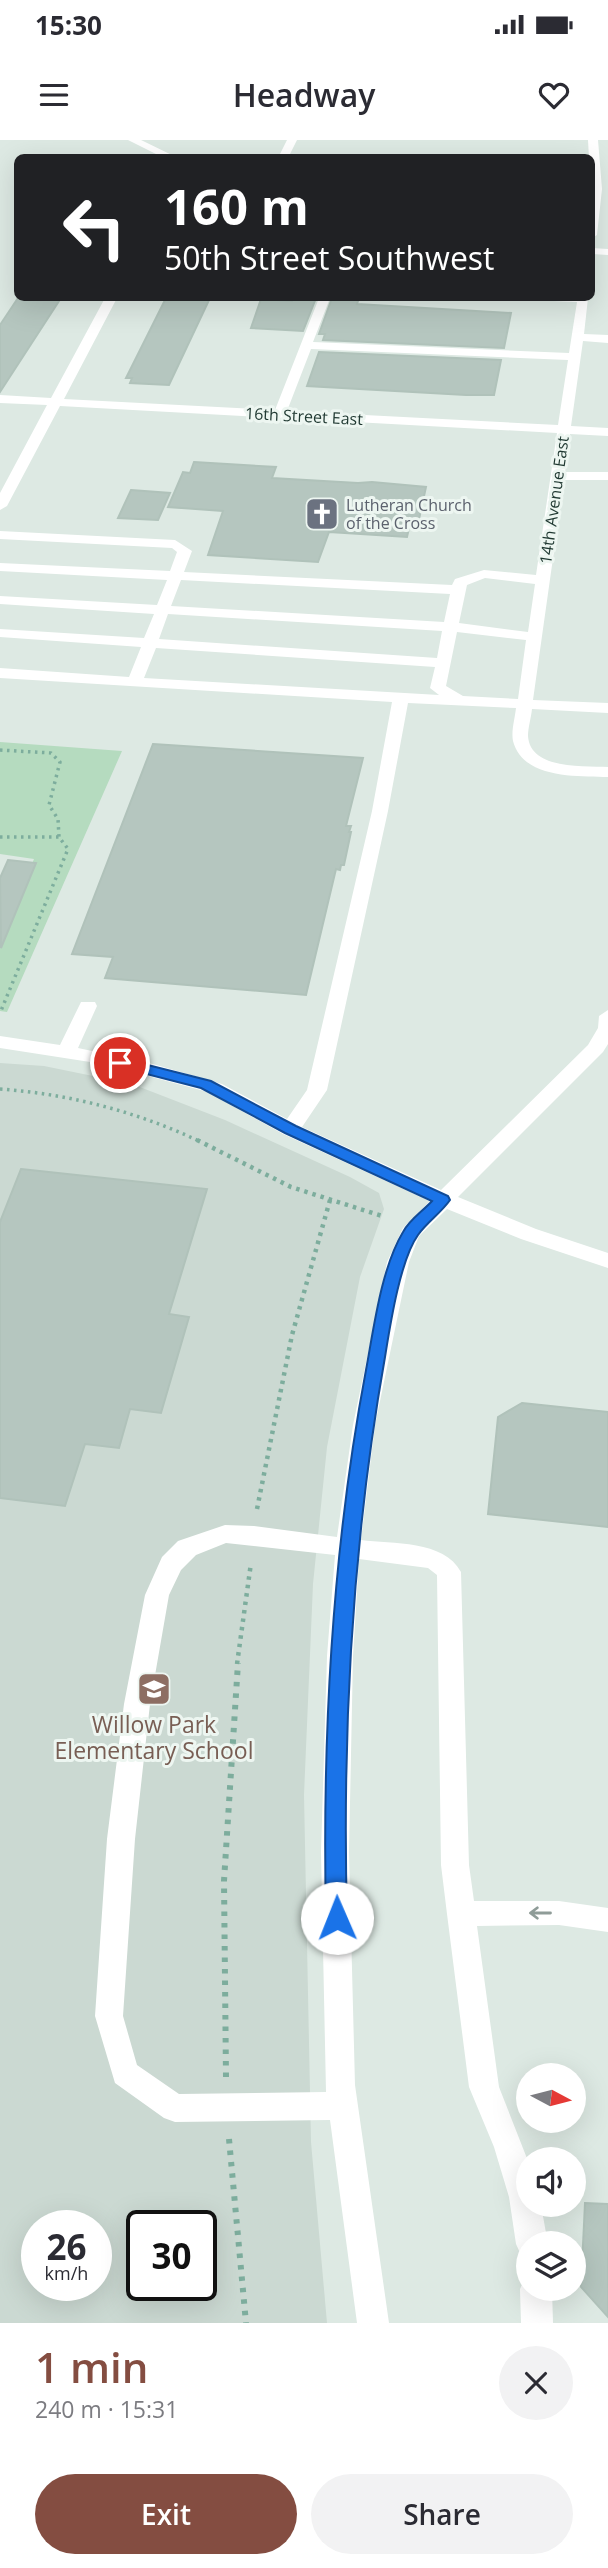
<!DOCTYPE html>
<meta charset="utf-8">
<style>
:root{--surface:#fff;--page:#f2f2f3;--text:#2b2b33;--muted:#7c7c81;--accent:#844d41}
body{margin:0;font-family:"Open Sans",sans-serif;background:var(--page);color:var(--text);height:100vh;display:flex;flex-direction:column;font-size:26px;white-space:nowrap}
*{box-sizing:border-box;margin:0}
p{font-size:23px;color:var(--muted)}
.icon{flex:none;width:38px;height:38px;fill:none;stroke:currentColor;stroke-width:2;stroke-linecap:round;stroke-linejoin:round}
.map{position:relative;height:2183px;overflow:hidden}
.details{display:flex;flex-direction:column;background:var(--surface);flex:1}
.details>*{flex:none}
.top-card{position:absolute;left:14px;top:14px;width:581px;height:147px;border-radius:10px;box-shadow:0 7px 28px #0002;background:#202124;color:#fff;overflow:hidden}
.needle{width:46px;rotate:97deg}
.fabs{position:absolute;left:516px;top:1923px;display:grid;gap:14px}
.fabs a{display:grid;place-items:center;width:70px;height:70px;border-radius:50%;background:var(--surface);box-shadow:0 7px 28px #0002;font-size:35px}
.speed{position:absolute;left:21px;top:2070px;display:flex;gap:14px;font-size:35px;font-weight:700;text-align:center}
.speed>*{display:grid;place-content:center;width:91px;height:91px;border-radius:50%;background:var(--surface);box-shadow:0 7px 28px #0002;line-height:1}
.speed small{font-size:18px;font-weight:400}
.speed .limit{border:4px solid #111;border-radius:10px;background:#fff;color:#111}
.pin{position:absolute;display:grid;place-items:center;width:60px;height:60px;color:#fff;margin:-30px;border:4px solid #fff;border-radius:50%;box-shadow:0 2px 7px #0007}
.me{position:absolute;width:77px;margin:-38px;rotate:359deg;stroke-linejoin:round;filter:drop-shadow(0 0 5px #0008)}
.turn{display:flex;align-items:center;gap:24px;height:147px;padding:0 35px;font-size:32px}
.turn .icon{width:91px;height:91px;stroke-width:2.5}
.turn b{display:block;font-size:49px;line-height:60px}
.round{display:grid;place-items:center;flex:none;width:74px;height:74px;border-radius:37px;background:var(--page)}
.headline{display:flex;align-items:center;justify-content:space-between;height:119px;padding:0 35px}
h1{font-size:42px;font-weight:600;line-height:52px;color:var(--accent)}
.primary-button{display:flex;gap:14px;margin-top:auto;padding:14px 35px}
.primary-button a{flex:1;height:80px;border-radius:42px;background:var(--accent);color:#fff;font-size:28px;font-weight:600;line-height:80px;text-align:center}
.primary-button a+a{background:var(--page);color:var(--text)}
.status{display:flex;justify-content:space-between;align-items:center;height:49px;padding:0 35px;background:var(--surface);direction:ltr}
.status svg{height:19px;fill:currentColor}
header{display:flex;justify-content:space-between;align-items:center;height:91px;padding:0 35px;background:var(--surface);font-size:32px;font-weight:600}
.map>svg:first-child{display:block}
.built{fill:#cbd9d2;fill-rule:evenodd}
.green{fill:#b5dbbf}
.building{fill:#b5c6bf;stroke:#b0c2ba;stroke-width:2}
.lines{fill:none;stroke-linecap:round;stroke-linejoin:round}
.path-far2{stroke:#7dad9d;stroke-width:3.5;stroke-dasharray:2.5 4.5;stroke-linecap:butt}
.path-far1{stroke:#7dad9d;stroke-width:4.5;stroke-dasharray:3.5 5;stroke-linecap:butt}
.path{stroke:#7dad9d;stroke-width:6;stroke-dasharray:4.5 7;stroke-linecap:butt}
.minor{fill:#fff;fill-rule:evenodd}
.oneway{stroke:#8f9c98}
.route{fill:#1a73e8;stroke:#114b97;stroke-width:2}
.labels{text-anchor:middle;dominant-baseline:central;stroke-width:6;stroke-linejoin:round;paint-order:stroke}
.far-street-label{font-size:16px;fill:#1f3831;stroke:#edf6f1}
.far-worship-label{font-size:16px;fill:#5b616d;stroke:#edf6f1;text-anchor:start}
.near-education-label{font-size:23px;fill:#785e54;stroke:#edf6f1}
</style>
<div class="status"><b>15:30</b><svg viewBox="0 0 49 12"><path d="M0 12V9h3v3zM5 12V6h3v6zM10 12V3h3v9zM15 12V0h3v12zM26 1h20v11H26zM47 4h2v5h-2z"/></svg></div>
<header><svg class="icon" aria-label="menu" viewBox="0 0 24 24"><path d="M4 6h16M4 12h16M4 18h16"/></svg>Headway<svg class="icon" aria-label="heart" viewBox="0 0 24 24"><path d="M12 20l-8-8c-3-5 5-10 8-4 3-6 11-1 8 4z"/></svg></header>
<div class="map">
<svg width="608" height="2183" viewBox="0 0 608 2183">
<rect width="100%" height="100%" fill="#dde9e3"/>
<!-- built -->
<path class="built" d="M0 923 44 926 132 944 225 980 350 1037 379 1053 384 1069 360 1137 327 1307 313 1444 304 1655 311 2002 327 2183H0ZM37 2086H96V2146H37ZM142 2086H201V2146H142Z"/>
<!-- green -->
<path class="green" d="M0 602 122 611 7 872 0 871V803L34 719 0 714Z"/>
<!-- building -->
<path class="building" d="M18 158H61L0 252V185Z
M166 158H210L169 245 130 243 132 238H126Z
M293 158H316L303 191 251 188 261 159 292 161Z
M332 158H359L357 164 511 173 504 208 323 200 325 194H319Z
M319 212 501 220 494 255H466L307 246Z
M194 322 276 327 272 338 358 343 372 342 426 347 418 384H410L407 397 329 392 318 422 208 415 223 371 168 367 183 332 190 333Z
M131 350 170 353 158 380 118 378Z
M153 604 363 618 346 686H351L349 692H351L344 725H341L340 730 336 729 306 855 105 838 113 817 72 814Z
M8 720 36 723 1 808 0 738Z
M21 1029 207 1049 169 1174 189 1177 161 1273 130 1269 119 1308 85 1304 65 1366 0 1358V1082Z
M522 1263 608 1272V1387L488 1374 498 1277Z
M585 2063 608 2064V2177L581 2147Z"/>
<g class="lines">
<!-- path-far2 -->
<path class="path-far2" d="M0 610 51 613 60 622 49 665 58 679 59 697
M0 697H59L68 709 0 873
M0 949C70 954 138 972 201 1002"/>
<!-- path-far1 -->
<path class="path-far1" d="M197 1000 291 1047 382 1076
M257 1369 292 1195 330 1060
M237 1524 251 1423"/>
<!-- path -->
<path class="path" d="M226 1937 224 1741 238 1523
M229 1999 246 2183"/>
<!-- minor -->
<path class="minor" d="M128 0H141L178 18H164Z
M287 0H297L288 18H278Z
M588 0H598L602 49 597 95 592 98V18H589Z
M592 108 608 109V115L592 114Z
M105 158H117L64 259 275 270 319 158H330L313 202 569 213 577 162 553 161 548 158H588L584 194 608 195V203L583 201 571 286 608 288V296L570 294 565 332H608V340H564L533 560 608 563V573L532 569C531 578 528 588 528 596 530 630 585 626 608 627V637C577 636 523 639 513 601 511 591 515 578 516 568L408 563 388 671 327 950 302 987 441 1050 588 905 598 888 599 876 608 870V904L603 912 458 1057 536 1089 608 1113V1128L521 1099 447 1069 419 1096 409 1122 375 1285 361 1400C392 1404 444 1400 461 1432L469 1725 474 1761H559L608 1768V1792L559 1785 477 1786 499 1947 528 2021V2065H541L548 2104H528V2118L521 2115 516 2104 509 2057 494 2007 469 1947 447 1774 441 1725 437 1435 428 1428 359 1419 353 1516 349 1712 355 1945 389 2183H357L330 1980 175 1982 164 1978 115 1943 95 1876 107 1699 124 1564 145 1455 162 1417 178 1401 225 1385 254 1386 337 1397 353 1285 387 1122 403 1088 430 1061 283 994 208 952 103 924 0 908V896L60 905 81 862H95L97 866 78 908 153 924 222 944 287 979 307 950 372 671 392 562 0 538V528L129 537 141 507 0 497V489L144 498 154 474 0 464V456L157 465 167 440 0 431V423L170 431 177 412 172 408 0 399V391L175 400 192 411 184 432 452 445 455 439 484 430 536 435 557 293 60 266 7 366 0 370V353L47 265 0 263V255L51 258ZM311 209 568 220 558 285 287 271ZM485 438 535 444 528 492 459 483 467 445ZM181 440 450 454 444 482 171 466ZM168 474 442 491 437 518 159 499ZM457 492 526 500 518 559 463 556 446 546ZM156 508 435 527 430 548 439 555 144 538ZM226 1403 335 1415 327 1516 321 1712 326 1952 179 1954 137 1925 123 1876 135 1699 150 1564 169 1455 181 1430 196 1415Z
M528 2136V2149H552L553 2183H521L520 2149 525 2138Z"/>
</g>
<!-- one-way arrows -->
<defs><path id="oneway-shaft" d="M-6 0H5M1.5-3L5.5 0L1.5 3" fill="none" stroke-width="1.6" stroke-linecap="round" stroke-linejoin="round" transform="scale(1.75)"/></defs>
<use class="oneway" href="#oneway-shaft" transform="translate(540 1773) rotate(180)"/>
<!-- route -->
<path class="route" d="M120 918 211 941 296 986 448 1056 450 1060C441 1073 427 1082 418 1095 400 1120 390 1186 385 1217 352 1403 342 1590 347 1778L344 1785 337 1788 329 1785 326 1778C322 1594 332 1410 366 1230 374 1187 381 1129 403 1092 409 1080 423 1071 432 1061L285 993 201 948 115 926 113 923Z"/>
<!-- icons -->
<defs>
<symbol id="church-square" viewBox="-11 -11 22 22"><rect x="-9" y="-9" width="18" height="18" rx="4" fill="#6b7280" stroke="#edf6f1"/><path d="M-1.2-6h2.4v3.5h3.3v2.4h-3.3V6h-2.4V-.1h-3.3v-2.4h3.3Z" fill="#fff"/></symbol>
<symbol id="school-square" viewBox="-11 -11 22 22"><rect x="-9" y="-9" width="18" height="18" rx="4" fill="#8d6e63" stroke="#edf6f1"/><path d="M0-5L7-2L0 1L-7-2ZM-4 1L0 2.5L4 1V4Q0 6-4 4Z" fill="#fff"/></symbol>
</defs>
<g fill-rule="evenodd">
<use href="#church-square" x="303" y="355" width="38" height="38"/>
<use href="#school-square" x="135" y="1530" width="38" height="38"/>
</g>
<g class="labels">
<!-- far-street labels -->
<g class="far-street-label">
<text transform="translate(304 276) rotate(3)">16th Street East</text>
<text transform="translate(554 360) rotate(-82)">14th Avenue East</text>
</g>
<!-- far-worship labels -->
<g class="far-worship-label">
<text x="346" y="365">Lutheran Church<tspan x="346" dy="18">of the Cross</tspan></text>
</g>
<!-- near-education labels -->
<g class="near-education-label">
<text x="154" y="1584">Willow Park<tspan x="154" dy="26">Elementary School</tspan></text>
</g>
</g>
</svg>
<div class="fabs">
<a><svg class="needle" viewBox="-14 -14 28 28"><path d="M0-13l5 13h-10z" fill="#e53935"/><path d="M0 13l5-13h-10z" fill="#7c7c81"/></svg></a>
<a><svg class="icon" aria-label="sound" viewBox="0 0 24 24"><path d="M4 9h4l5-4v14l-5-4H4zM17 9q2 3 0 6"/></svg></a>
<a><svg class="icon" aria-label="layers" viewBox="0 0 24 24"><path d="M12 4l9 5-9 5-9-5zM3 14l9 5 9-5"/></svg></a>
</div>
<div class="speed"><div>26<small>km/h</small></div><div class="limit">30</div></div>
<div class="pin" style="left:120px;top:923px;background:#d93025"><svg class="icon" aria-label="arrive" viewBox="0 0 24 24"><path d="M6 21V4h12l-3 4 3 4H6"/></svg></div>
<svg class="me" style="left:337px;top:1778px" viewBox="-20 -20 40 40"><circle r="19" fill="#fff"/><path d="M0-13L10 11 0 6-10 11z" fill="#1a73e8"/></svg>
<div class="top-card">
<div class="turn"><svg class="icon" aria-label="left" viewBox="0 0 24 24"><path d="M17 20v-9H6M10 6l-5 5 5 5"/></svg><div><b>160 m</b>50th Street Southwest</div></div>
</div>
</div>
<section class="details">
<div class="headline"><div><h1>1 min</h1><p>240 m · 15:31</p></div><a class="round"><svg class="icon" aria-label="close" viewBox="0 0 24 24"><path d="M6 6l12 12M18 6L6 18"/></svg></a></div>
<div class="primary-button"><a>Exit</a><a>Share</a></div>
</section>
